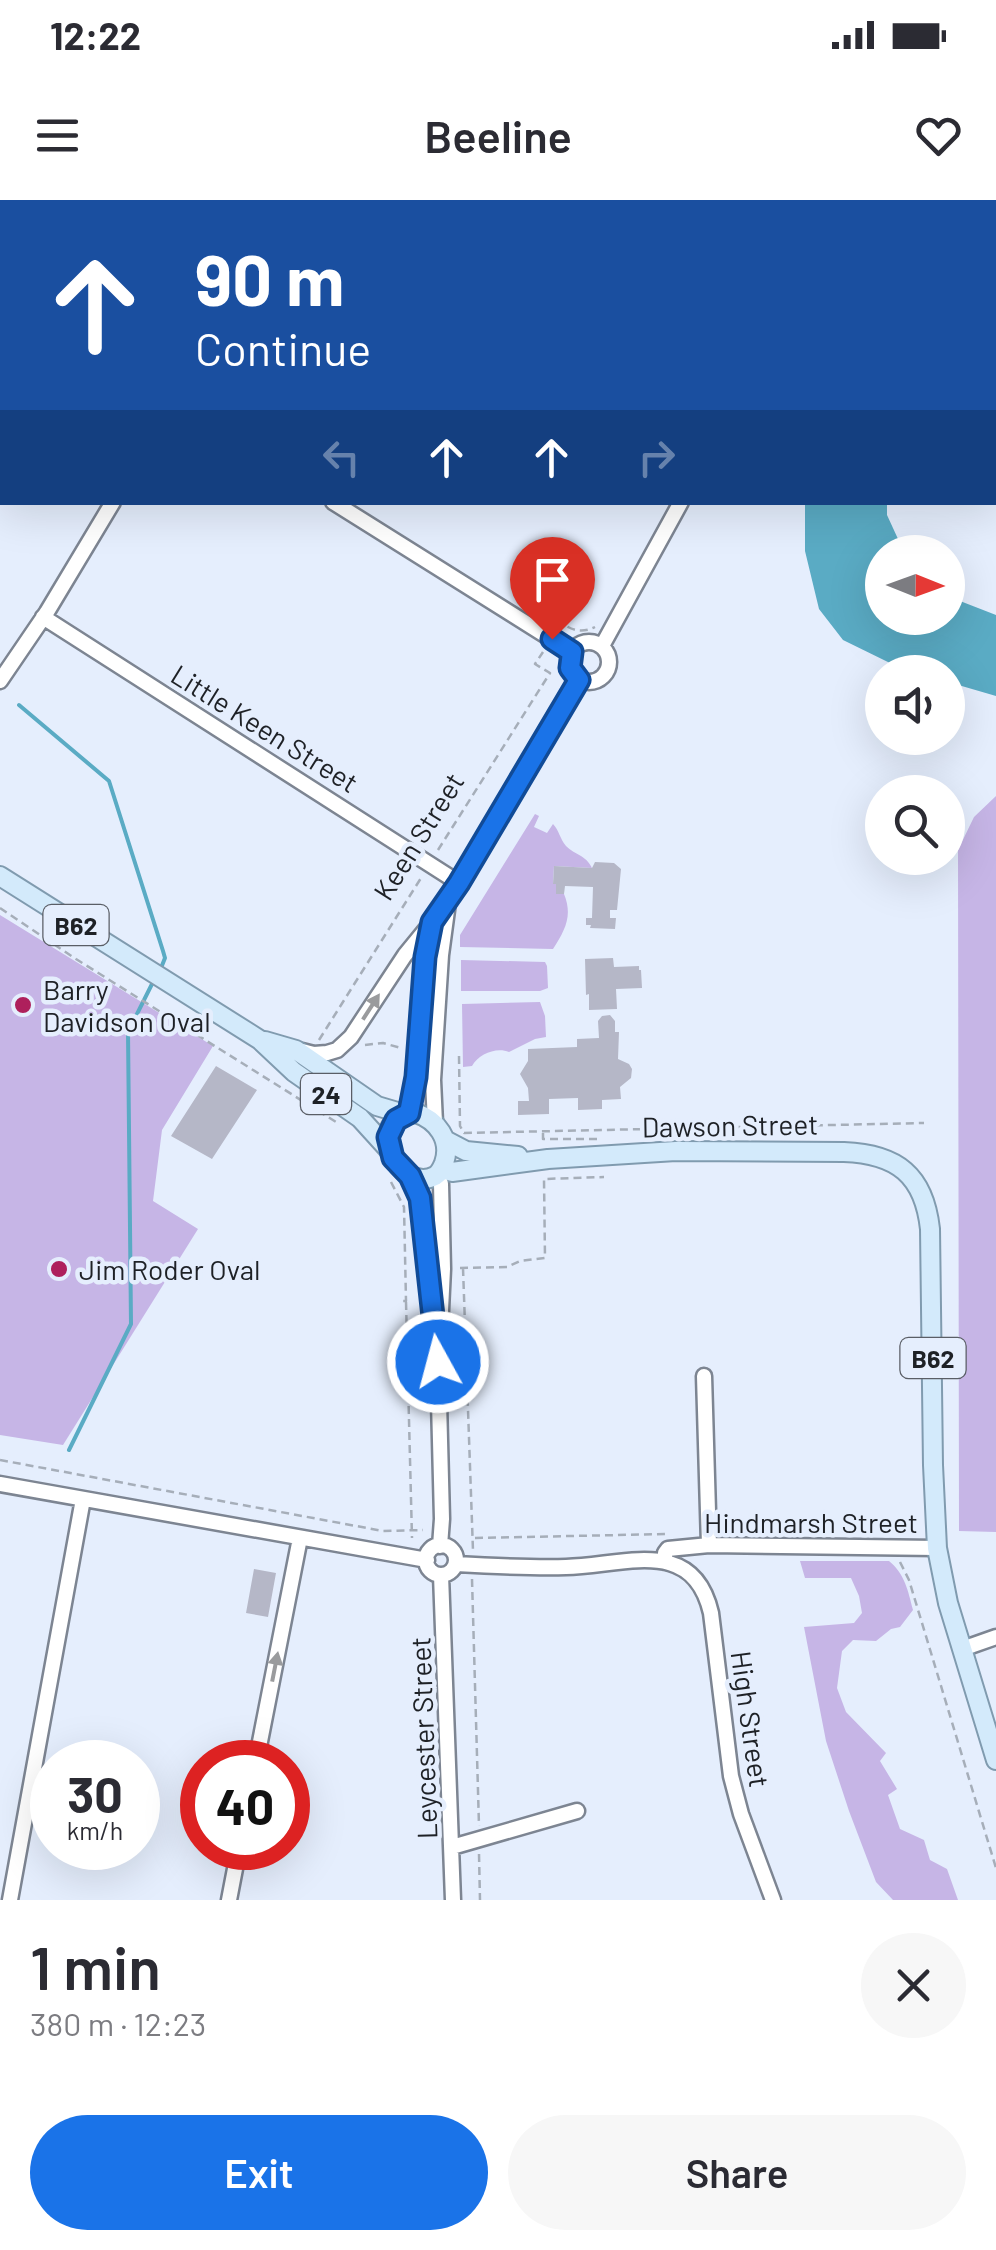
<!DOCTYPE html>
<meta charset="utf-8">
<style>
:root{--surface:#fff;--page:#f7f7f7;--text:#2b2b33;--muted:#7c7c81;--accent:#1a73e8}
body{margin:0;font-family:Barlow,sans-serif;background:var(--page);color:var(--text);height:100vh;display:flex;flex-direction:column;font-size:38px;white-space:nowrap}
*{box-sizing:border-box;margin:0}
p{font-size:32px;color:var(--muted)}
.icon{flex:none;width:55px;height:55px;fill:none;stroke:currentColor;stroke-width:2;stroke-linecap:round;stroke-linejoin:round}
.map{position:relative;height:1700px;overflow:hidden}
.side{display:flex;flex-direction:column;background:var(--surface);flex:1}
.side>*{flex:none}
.top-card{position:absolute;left:0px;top:0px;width:998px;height:305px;box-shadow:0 10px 40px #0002;background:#1a4fa0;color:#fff;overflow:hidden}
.needle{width:65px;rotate:91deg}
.controls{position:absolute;left:865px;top:335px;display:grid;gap:20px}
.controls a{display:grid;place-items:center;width:100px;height:100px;border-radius:50%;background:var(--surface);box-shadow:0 10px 40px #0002;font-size:50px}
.speed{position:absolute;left:30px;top:1540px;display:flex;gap:20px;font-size:50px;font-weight:700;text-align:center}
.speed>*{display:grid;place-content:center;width:130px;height:130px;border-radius:50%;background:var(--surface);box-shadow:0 10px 40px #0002;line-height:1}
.speed small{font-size:25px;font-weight:400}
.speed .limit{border:15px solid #d22;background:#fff;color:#111}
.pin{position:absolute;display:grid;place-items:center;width:85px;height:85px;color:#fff;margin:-102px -42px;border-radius:50% 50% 50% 0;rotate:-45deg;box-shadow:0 0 10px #0007}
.pin .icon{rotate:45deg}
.me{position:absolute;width:110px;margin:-55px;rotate:353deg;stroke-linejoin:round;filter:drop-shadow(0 0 8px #0008)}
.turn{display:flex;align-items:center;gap:35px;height:210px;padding:0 30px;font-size:45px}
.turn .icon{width:130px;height:130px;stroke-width:2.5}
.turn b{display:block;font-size:70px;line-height:85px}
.lanes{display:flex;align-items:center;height:95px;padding:0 30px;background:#0003;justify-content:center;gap:50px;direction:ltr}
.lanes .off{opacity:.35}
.round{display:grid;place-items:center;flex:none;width:105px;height:105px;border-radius:52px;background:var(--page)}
.head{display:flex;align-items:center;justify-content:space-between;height:170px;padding:0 30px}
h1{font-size:60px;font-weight:600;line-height:75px}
.action{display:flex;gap:20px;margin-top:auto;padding:20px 30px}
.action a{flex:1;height:115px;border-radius:60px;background:var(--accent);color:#fff;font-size:40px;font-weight:600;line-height:115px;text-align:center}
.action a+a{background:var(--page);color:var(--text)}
.status{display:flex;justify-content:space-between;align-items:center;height:70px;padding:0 50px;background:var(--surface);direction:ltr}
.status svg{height:28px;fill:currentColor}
header{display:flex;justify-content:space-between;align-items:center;height:130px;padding:0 30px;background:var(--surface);font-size:45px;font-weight:600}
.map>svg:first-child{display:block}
.green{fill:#c6b5e6}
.water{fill:#5aabc4}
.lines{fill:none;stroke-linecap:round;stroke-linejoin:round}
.stream{stroke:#5aabc4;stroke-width:4}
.building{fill:#b5b7c7}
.minor-casing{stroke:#7d8592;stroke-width:19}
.major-casing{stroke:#809baf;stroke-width:22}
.path{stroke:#a6aeb9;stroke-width:2.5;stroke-dasharray:8 5;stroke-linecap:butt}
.minor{stroke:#fff;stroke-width:14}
.major{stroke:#d3eafb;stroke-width:18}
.oneway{fill:#9a9b9d}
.route-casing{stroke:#114b97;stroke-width:25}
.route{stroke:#1a73e8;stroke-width:18}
.poi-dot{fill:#ae205c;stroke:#e5eefd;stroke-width:4}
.labels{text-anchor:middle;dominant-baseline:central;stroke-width:9;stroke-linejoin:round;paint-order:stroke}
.shield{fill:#e5eefd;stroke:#5a5e66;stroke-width:2.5}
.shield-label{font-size:25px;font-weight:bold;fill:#1e2126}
.street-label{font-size:28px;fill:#1e2126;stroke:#e5eefd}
.poi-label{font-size:28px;fill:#1e2126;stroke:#e5eefd;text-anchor:start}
</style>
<div class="status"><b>12:22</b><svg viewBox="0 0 49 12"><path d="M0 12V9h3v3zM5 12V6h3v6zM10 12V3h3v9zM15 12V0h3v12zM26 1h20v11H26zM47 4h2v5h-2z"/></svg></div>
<header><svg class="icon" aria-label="menu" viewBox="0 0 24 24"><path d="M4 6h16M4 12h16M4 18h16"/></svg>Beeline<svg class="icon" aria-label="heart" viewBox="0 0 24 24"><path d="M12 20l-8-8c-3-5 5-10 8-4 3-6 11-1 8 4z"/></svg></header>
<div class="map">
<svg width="996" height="1700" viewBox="0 0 996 1700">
<rect width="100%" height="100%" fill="#e5eefd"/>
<!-- green -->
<path class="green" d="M996 596V1332L959 1331 958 650 974 617Z
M535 614 539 616 534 627 547 633 553 624C559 630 560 639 566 646 575 655 586 655 592 668L554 666 553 683 556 684V693L564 694C573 716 565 730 553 749L460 747V735Z
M0 715 213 846 162 930 153 1001 198 1029 63 1245 0 1235Z
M461 760 545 762 547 766 548 788 540 791H461Z
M540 802 545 816 546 837 535 839 509 852C496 847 479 854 472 866L463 867 462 804Z
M800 1361H889C905 1374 908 1391 913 1410L900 1427 891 1429 876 1441 853 1440 842 1451 837 1488 846 1512 886 1553 880 1561 897 1589 888 1595 900 1629 924 1640 930 1660 947 1669 958 1700H893L876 1682 849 1611 826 1541 804 1427 854 1423 862 1413 859 1396 851 1378H805Z"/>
<!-- water -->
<path class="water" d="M805 303H887V315L904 352H882V418H948V393L960 401 996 415V496L948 482V472H919L892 464 843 440 819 409 805 351Z"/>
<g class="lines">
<!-- stream -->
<path class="stream" d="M19 505 109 581 163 751 165 758 161 768
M69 1250 131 1124 128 832 154 780"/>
</g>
<!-- building -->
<path class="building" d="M595 662 614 663 621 669 617 710H610V718H616L615 729 590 728 591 725H586V718H592L593 687 565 686 564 694H556V684H553L554 666 592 668Z
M613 758 614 767 639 766V770H641L642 788 616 789 617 809 589 810V794L586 795 585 759Z
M610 815 615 821V832H619L618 859 629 864 632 869 631 878 620 887 621 899 602 900V909L578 910V898L549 899V914L518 915V901H529L528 888 520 874 528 861V849L577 847V839L599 838 598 821 602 816Z
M216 866 257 890 212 959 171 936Z
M254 1369 276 1373 268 1417 246 1413Z"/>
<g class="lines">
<defs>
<path id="minor" d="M325 0 329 2
M750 0 755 2
M300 2 302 0
M720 2 721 0
M0 93 2 96
M995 166 996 167
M333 302 572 452
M43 417 459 683
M569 462a20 20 0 1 1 40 0a20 20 0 1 1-40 0Z
M602 446 681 302
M0 481 47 412 113 302
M302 851 314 854 327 853 337 850 351 837 405 755 432 722 459 683 579 480
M409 913 415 877 425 757 431 727
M435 923 433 880 441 755 448 703
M438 974 441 984 443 1069 440 1131
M410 975 420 998 424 1019 429 1094 438 1162 442 1319 440 1346
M704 1176 709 1345
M0 1284 427 1360
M426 1360a15 15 0 1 1 30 0a15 15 0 1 1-30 0Z
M665 1362V1353L668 1349 709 1345 937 1348
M456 1364C492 1366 529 1368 566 1367 623 1366 693 1335 711 1413L731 1576 741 1614 773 1700
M441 1375 453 1700
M962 1449 996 1437
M256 1562 300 1338
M452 1647 577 1611
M10 1700 83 1299
M229 1700 239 1648"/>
<path id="major" d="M0 676 260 840 294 872 360 918 390 951
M265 841 296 850 377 906 404 914
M416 913C437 920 452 940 444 963 442 968 440 973 435 976 398 995 361 916 416 913Z
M445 940 466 951 518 956
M442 969 452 972 548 959 676 951 844 952C897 954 924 975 930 1029L933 1265 937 1348 948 1403 996 1560"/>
</defs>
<!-- minor casing -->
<use href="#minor" class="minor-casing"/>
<!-- major casing -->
<use href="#major" class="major-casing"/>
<!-- path -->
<path class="path" d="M558 428 562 423C572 431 583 433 595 427
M438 650 550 473 535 464 543 452
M0 708 76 759 336 922
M319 840 421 678
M365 845 383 843 401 848
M459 856 460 926 464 933 924 923
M543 933V939H598
M391 982 404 1007 406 1101H403
M460 1068 507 1067 520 1061 545 1058 544 979 604 977
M463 1068 473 1351
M406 1102 412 1338
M0 1260 383 1331 423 1330
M475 1338 667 1334
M900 1362 909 1380 996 1668
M472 1379 479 1626
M479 1654 480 1700"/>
<!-- minor -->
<use href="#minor" class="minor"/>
<!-- major -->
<use href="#major" class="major"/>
</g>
<!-- one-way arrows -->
<defs><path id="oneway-solid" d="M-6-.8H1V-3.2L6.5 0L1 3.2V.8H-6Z" transform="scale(2.5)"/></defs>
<g class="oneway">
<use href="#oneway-solid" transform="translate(371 807) rotate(-57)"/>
<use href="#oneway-solid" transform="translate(275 1467) rotate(-79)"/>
</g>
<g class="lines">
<defs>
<path id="route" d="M438 1162 420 998 410 976 393 958 388 937 396 920 409 913 416 877 425 757 432 722 459 683 579 480 570 468 572 452 552 439"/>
</defs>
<!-- route casing -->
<use href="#route" class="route-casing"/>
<!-- route -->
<use href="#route" class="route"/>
</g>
<!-- markers -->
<g class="poi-dot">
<circle cx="23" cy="805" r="10"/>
<circle cx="59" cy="1069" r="10"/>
</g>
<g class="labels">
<!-- shield labels -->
<g class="shield">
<rect x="43.5" y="705" width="65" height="40" rx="8"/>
<rect x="301" y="874" width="50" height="40" rx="8"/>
<rect x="900.5" y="1138" width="65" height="40" rx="8"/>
</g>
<g class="shield-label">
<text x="76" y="725">B62</text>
<text x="326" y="894">24</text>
<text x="933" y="1158">B62</text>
</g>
<!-- street labels -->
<g class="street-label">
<text transform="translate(265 528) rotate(32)">Little Keen Street</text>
<text transform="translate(418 636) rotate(-58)">Keen Street</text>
<text transform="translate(730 925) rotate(-1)">Dawson Street</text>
<text x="811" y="1322">Hindmarsh Street</text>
<text transform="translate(751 1519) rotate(82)">High Street</text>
<text transform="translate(423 1538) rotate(-92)">Leycester Street</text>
</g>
<!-- poi labels -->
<g class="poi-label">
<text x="43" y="789">Barry<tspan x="43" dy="32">Davidson Oval</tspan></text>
<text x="79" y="1069">Jim Roder Oval</text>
</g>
</g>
</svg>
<div class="controls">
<a><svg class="needle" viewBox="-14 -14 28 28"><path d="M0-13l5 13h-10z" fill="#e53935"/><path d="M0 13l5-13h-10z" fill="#7c7c81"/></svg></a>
<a><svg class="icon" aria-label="sound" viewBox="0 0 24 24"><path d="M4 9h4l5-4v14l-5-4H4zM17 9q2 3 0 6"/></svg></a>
<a><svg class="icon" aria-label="search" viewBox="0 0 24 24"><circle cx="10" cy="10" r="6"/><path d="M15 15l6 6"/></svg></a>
</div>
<div class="speed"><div>30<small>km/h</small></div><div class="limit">40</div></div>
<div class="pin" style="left:552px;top:439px;background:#d93025"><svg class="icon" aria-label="arrive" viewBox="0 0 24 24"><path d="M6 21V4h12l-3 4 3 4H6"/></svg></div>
<svg class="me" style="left:438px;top:1162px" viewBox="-20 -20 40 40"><circle r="17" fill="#1a73e8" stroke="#fff" stroke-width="3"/><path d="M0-11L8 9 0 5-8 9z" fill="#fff"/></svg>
<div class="top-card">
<div class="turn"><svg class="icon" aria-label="ahead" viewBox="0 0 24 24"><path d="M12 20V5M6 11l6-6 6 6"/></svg><div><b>90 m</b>Continue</div></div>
<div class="lanes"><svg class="icon off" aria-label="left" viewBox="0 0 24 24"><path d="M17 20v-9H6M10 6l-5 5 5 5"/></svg><svg class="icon" aria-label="ahead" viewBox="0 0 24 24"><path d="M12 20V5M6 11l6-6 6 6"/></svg><svg class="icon" aria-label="ahead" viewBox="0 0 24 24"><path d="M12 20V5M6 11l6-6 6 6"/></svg><svg class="icon off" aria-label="right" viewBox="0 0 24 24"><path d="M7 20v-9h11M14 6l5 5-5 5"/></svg></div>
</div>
</div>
<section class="side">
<div class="head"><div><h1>1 min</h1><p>380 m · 12:23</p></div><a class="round"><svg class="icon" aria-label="close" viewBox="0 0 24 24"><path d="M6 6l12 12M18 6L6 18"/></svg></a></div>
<div class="action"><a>Exit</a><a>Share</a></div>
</section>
